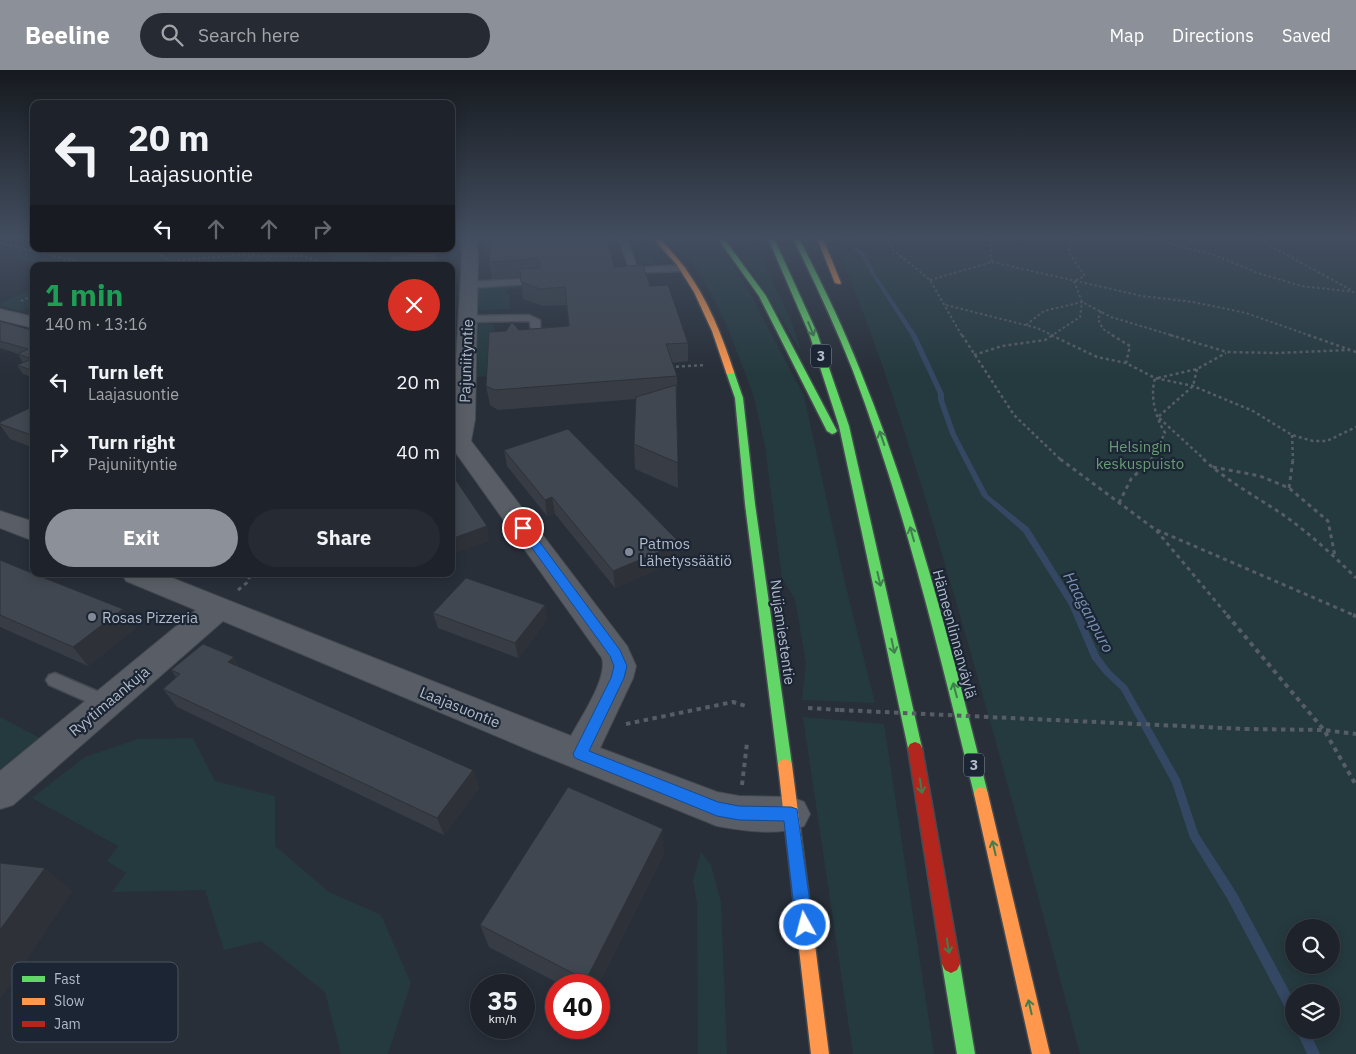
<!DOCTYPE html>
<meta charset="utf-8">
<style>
:root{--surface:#1e232b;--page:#262b33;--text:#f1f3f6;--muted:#a1a4a9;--line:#3c4047;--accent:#8c9099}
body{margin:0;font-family:"IBM Plex Sans",sans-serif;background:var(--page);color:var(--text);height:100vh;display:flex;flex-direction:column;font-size:19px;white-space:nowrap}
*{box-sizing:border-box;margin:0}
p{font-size:16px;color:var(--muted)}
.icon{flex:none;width:28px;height:28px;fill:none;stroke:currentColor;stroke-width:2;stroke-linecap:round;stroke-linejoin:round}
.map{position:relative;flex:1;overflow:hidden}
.drawer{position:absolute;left:30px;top:192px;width:425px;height:315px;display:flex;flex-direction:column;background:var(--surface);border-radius:10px;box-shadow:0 2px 12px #0003,0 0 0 1px var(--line)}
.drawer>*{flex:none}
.guide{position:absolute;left:30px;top:30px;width:425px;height:152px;border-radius:10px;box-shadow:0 2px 12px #0003,0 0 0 1px var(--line);background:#1e232b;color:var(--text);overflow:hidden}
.fabs{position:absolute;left:1285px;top:849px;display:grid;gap:10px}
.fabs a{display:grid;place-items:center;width:55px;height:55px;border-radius:50%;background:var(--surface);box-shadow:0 2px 12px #0003,0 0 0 1px var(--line);font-size:25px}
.speed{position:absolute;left:470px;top:904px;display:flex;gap:10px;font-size:25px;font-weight:700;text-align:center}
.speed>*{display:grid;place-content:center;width:65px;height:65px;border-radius:50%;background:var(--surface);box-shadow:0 2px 12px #0003,0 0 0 1px var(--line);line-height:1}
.speed small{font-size:12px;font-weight:400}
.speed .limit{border:8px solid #d22;background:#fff;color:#111}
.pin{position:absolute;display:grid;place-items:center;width:42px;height:42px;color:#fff;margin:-21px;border:2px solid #fff;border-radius:50%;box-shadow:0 1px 5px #0007}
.me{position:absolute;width:55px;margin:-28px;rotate:353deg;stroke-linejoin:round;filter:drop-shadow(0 0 4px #0008)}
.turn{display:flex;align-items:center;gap:18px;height:105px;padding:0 15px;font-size:22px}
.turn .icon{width:65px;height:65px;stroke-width:2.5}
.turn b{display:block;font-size:35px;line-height:42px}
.lanes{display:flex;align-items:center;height:48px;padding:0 15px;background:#0003;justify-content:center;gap:25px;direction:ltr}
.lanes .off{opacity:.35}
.round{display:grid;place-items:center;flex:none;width:52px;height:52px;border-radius:26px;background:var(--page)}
.overview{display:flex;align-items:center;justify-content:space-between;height:85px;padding:0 15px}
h1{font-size:30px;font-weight:700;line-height:38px;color:#1e9e55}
.button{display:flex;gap:10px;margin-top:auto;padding:10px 15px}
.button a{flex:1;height:58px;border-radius:30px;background:var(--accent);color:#fff;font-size:20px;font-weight:700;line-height:58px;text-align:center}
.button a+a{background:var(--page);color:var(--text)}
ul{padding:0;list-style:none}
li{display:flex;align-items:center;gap:15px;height:70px;padding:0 15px}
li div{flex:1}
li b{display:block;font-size:19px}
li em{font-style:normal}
header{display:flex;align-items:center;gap:30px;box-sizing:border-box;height:70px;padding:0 25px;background:var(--accent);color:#fff}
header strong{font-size:24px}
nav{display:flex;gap:28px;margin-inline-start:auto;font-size:18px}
.search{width:350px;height:45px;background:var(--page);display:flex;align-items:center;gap:12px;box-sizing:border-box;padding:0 18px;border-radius:28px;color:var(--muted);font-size:19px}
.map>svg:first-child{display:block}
.green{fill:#253a3f;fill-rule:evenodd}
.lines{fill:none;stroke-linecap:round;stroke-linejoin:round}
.stream{fill:#344763;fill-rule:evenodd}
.lane-casing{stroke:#454a51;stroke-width:3}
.street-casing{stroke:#454a51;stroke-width:2}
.fast-casing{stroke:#454a51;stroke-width:3}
.slow-casing{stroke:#454a51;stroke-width:3}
.jam-casing{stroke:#454a51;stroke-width:3}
.path-far3{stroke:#565d64;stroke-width:2;stroke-dasharray:2.5 2.5;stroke-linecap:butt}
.path-far2{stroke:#565d64;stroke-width:2.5;stroke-dasharray:3 3;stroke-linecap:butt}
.path-far1{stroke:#565d64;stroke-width:3;stroke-dasharray:4 4;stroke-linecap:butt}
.path{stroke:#565d64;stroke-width:4;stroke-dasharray:4.5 4.5;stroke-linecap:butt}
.lane{fill:#595e66;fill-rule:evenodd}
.street{fill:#595e66;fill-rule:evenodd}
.fast{fill:#63d668;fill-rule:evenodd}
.slow{fill:#ff974d;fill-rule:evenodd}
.jam{fill:#b3261e;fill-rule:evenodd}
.path-bridge{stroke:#565d64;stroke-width:4;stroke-dasharray:4.5 4.5;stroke-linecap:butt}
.wall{fill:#383d45}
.shaded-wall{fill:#2e3238}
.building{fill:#414750;stroke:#2e3238}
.oneway{stroke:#3f7e4e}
.route{fill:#1a73e8;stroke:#114b97}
.poi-dot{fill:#828a97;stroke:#1b2533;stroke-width:2}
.labels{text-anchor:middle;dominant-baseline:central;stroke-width:4.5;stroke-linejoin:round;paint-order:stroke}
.shield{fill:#1b2533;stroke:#858e9d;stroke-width:1}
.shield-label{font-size:14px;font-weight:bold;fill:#b2bbca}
.street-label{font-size:15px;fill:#b2bbca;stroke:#1b2533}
.park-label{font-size:15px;fill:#689c74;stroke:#1b2533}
.poi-label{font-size:15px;fill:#b2bbca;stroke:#1b2533;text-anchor:start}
.water-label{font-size:16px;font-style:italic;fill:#7891b3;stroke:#1b2533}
.key{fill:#1b2533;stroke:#485260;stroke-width:1}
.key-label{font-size:14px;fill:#b2bbca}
</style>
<header>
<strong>Beeline</strong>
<div class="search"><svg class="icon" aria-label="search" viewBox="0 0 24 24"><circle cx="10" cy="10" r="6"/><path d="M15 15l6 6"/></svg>Search here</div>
<nav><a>Map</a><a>Directions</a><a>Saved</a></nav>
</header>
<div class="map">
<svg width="1356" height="984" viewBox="0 0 1356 984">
<rect width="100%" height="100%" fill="#282f39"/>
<!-- green -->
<path class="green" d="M0 166H34V179H273L281 183 296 196H158V194L143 196H48L0 185Z
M667 166H709L723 181 743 210 804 326 845 513 875 633 802 630 806 593 795 529 782 508 765 376 754 327 729 261 713 227 697 199Z
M725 166H751L790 248 802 283 756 207Z
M832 166H1356V984H1080C1040 832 999 680 955 528 919 406 883 283 832 166ZM1294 858H1331V895H1294ZM1294 922H1331V960H1294Z
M636 169 658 197 641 193 637 187 639 184 631 171Z
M325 179H368L375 191 456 183 457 188 401 192 376 196H315L330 190 331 185Z
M515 214 523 218 506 220V224L510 223 509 239 477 240 478 219 489 216Z
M34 219V236L20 241 0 236V233Z
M486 253 494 255V280L562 301 477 307 478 254Z
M0 647 40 668 0 699Z
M803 647 884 654 934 984H853Z
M193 668 215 711 275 726V776L329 822 381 845 411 913 388 984H341L325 922 261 871 224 880 205 820 112 822 126 803 107 791 118 776 32 728 85 687 138 669Z
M701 782 711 795 721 832 727 984H698L697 833 693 811Z"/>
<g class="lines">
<!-- stream -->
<path class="stream" d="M847 166H851L852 175 865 183 874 202 917 266 944 324V330L956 364 988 425 1029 458 1077 535 1099 585 1110 600 1127 616 1180 709 1198 763 1236 822 1294 930V949L1290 947 1228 830 1190 768 1172 713 1121 620 1104 604 1092 589 1069 535 1023 462 982 426 950 364 938 330V324L911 266 870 202 861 185 848 176Z
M1296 960H1309L1320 984H1307Z"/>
<defs>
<path id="lane" d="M618 166H626L637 198 682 195 686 198 682 201 631 203Z
M538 208 541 209V213L469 218 464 215 469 212Z
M529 245 540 250 541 270 537 271 532 268 530 252 528 251 468 252 463 249 468 246Z
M55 603 113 628 116 633 113 638 107 640 101 638 49 615 46 610 49 605Z"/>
<path id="street" d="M460 166H475L478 186 475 349 471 371 627 576 636 596 633 608 600 678 717 722 739 726 791 727 804 732 810 744 804 756C778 766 744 761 717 756L532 681 223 551 13 735 0 739V701L196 540 126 511 122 504H162L571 666C581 647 608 608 602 588L451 376 462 186Z
M0 239 34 247V258L0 250Z
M0 441 34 452V471L0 458Z"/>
<path id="fast" d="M716 166H722L766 226 837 361 835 363 832 364 827 361 759 226Z
M767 166H773L817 263 849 356 922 678 920 682 915 684 910 682 908 678 839 356 809 263Z
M792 166H798C820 210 842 254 860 300 916 437 952 581 988 724L986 729 981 731 976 729 974 724C939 581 905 439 853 301 835 255 814 211 792 166Z
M727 300H733L734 302 743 328 755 434 792 695 790 699 785 701 780 699 778 695 745 434 735 328 726 302Z
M951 885 957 888 960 894 975 984H957L942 894 945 888Z"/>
<path id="slow" d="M651 166H658C667 177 677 187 685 198 708 230 722 265 734 302L733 304H727L726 302 712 261 694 222 677 195Z
M816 166H822L841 213 840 214 835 213Z
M785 689 790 691 792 695 829 984H811L778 695 780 691Z
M981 717 986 719 988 724 1050 984H1032L974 724 976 719Z"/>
<path id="jam" d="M915 672 920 674 922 678 960 894 957 900 951 903 945 900 942 894 908 678 910 674Z"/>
</defs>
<!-- lane casing -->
<use href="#lane" class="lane-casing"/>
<!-- street casing -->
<use href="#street" class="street-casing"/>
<!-- fast casing -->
<use href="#fast" class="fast-casing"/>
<!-- slow casing -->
<use href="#slow" class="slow-casing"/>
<!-- jam casing -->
<use href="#jam" class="jam-casing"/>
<!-- path-far3 -->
<path class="path-far3" d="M892 166 889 169 892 179 930 210 962 266
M1140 166 1214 185 1258 203 1301 216 1355 222
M1252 166 1353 221
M1344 166 1356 168
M0 173 84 193
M153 179 169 191 191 196
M265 186H302L333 196
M169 191 170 196
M992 192 1142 226 1193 232 1246 243 1311 266
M80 196 84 193 98 196
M123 196 237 185 264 186 278 196
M243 196 256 179
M930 210 992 192 990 173 993 166
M1076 210 1085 206 1069 183V173L1079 166
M1074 211 1082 232 1111 247 1174 266
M21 231 34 225
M946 235 1037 258 1054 266
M1101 241 1098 249 1103 259 1114 266
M1026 255 1044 241 1082 232 1080 247 1051 266"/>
<!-- path-far2 -->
<path class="path-far2" d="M962 265 1014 345 1061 390
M1051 265 1097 287 1126 293 1155 308 1193 316 1253 341 1292 365 1313 371H1327L1356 357
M1112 265 1130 276 1126 293
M1170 265 1227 282 1276 283 1350 280
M1308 265 1356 282
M974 285 1002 276 1045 270 1053 265
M670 297 706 295
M1197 299 1193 316 1158 347 1205 390
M1158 308 1197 299 1226 283
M1292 365 1293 390
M1151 390 1165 363C1155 346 1150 327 1155 308"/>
<!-- path-far1 -->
<path class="path-far1" d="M1060 389 1156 460 1228 546
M1203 389C1225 409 1251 424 1276 440 1305 459 1332 484 1356 508
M1213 397 1260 406 1289 418 1328 451 1335 486
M1289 418 1293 389
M1119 433 1131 409 1152 389
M1157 460 1356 546
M238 520 249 511V504"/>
<!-- path -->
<path class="path" d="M1227 545 1324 660 1356 715
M1353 545 1356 546
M808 638 840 640
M626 654 733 632 749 637
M1245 659 1324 660 1356 664
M742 715 747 673"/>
<!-- lane -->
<use href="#lane" class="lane"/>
<!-- street -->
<use href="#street" class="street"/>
<!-- fast -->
<use href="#fast" class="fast"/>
<!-- slow -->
<use href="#slow" class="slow"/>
<!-- jam -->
<use href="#jam" class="jam"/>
<!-- path-bridge -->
<path class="path-bridge" d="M840 640 1245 659"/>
</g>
<!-- wall -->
<path class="wall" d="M482 166H607L614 197 650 216 688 273V291L672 293 677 306V325H676L678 418 635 399 634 374 636 329 498 340 490 335 486 316 519 260 569 256 566 235 543 236 523 229 521 207 492 209 489 192 490 180 485 181Z
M0 251 34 261V308L23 304 17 295 23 293 18 284 0 278Z
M34 336V378L10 369 0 355V352Z
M504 380 680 490 615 518 555 444 547 446 507 396Z
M0 490 136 558 88 596 0 557Z
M545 535 547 550 518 588 438 558 433 543Z
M240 598 473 700 479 718 444 765 177 637 163 619 176 607 171 600Z
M664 783 598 915H562L489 877 480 855Z"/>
<!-- shaded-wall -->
<path class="shaded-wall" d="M437 179H441L440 196H436Z
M552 427 555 444 547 446 545 430Z
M487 456 490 471 451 485V469Z
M680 473V490L615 518 613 501Z
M545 535 547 550 518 588 515 573Z
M123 539 136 558 88 596 73 577Z
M234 587 245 606 228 592Z
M473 700 479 718 444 765 437 748Z
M663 759 664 783 598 915H587L586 910Z
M45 798 73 821 0 930V860Z"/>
<!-- building -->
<path class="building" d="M490 166H607L614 197 643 195 650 216 668 215 688 273 666 274 677 306 495 320 486 316 489 262 506 261 512 252 519 260 569 256 565 217 540 219 521 212 520 199 539 198 540 191 536 189 489 192Z
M415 179H437L436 196H383H386L391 187 415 182Z
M0 251 34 261V301L17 295 32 289 18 284 28 279 0 271Z
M676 315 678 393 634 374 636 327Z
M34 336V366L0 354V352Z
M568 359 680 473 613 501 552 427 545 430 504 380Z
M451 403 487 456 451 469Z
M0 490 34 504 123 539 73 577 0 545Z
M466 508 545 535 515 573 433 543Z
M203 574 234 587 228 592 473 700 437 748 163 619 180 604 171 600Z
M568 717 663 759 586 910 480 855Z
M0 793 45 798 0 860Z"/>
<!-- one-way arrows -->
<defs><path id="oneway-shaft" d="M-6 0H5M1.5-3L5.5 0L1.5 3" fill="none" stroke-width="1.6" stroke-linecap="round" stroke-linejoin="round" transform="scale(1.25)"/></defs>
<g class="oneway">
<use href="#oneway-shaft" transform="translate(811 259) rotate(68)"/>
<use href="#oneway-shaft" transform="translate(882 368) rotate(-109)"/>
<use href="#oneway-shaft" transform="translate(912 464) rotate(-106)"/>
<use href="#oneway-shaft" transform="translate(879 509) rotate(77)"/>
<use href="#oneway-shaft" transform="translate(893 576) rotate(78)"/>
<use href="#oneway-shaft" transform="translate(955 620) rotate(-105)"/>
<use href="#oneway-shaft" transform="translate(921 716) rotate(81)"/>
<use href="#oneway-shaft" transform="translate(994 778) rotate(-103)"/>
<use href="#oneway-shaft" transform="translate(948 876) rotate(81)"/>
<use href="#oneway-shaft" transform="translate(1030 937) rotate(-103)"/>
</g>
<!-- sky -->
<linearGradient id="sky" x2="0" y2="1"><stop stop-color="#161a1f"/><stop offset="0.55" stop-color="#424d5f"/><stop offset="1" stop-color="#424d5f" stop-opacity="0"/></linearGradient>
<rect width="1356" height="304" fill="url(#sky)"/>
<!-- route -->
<path class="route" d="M523 454 527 455 620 580 627 596 624 608 589 681 718 732 739 736 791 737 797 739 813 855 811 861 805 863 799 861 796 855 784 751 739 750 717 746 575 688 573 684 611 608 614 596 610 586 519 460V455Z"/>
<!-- markers -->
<g class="poi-dot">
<circle cx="629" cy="482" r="5"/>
<circle cx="92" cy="547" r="5"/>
</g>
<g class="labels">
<!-- shield labels -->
<g class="shield">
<rect x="811" y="274.5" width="20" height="23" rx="4"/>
<rect x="964" y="683.5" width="20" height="23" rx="4"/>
</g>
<g class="shield-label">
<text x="821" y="286">3</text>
<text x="974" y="695">3</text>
</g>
<!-- street labels -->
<g class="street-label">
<text transform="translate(466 291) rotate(-88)">Pajuniityntie</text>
<text transform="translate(783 562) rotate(82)">Nuijamiestentie</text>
<text transform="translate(955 564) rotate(75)">Hämeenlinnanväylä</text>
<text transform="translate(109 631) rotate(-40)">Ryytimaankuja</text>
<text transform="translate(460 637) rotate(22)">Laajasuontie</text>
</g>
<!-- park labels -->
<g class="park-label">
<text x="1140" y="376">Helsingin<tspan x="1140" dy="17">keskuspuisto</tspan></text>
</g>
<!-- poi labels -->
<g class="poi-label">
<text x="639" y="473">Patmos<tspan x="639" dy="17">Lähetyssäätiö</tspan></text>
<text x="102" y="547">Rosas Pizzeria</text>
</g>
<!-- water labels -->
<g class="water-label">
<text transform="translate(1089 542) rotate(62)">Haaganpuro</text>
</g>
</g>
<!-- legend -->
<rect x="12" y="892" width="166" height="80" rx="8" class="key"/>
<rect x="22" y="906" width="23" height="6" fill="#63d668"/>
<rect x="22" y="928" width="23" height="7" fill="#ff974d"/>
<rect x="22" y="951" width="23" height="6" fill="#b3261e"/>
<g class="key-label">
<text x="54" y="914">Fast</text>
<text x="54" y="936">Slow</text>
<text x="54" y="959">Jam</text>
</g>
</svg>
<div class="fabs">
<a><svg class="icon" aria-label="search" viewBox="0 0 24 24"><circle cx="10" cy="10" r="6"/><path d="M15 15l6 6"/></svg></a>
<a><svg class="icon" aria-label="layers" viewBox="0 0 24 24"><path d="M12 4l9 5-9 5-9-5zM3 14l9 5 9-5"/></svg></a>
</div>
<div class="speed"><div>35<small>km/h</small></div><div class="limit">40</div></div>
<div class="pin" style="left:523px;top:458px;background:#d93025"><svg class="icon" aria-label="arrive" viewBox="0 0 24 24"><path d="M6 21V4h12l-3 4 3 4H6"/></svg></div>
<svg class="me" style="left:805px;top:855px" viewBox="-20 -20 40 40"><circle r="17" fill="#1a73e8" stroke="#fff" stroke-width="3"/><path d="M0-11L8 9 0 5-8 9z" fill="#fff"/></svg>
<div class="guide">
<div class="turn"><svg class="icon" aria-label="left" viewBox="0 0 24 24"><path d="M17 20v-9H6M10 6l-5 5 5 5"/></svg><div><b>20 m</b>Laajasuontie</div></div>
<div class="lanes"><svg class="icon" aria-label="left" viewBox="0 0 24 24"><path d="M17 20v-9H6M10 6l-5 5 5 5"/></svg><svg class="icon off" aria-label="ahead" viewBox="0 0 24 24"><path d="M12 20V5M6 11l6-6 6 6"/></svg><svg class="icon off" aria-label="ahead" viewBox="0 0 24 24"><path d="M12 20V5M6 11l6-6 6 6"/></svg><svg class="icon off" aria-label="right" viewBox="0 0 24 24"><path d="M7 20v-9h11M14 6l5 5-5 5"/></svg></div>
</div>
<section class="drawer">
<div class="overview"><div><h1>1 min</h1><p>140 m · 13:16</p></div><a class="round" style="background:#d93025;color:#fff"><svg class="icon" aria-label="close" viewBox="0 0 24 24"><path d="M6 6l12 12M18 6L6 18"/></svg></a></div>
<ul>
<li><svg class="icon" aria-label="left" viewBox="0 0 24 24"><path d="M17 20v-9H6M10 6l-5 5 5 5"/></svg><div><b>Turn left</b><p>Laajasuontie</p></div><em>20 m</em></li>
<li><svg class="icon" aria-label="right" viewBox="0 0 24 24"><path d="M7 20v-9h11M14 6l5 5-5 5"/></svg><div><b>Turn right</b><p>Pajuniityntie</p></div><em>40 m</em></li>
</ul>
<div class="button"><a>Exit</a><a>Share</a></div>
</section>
</div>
